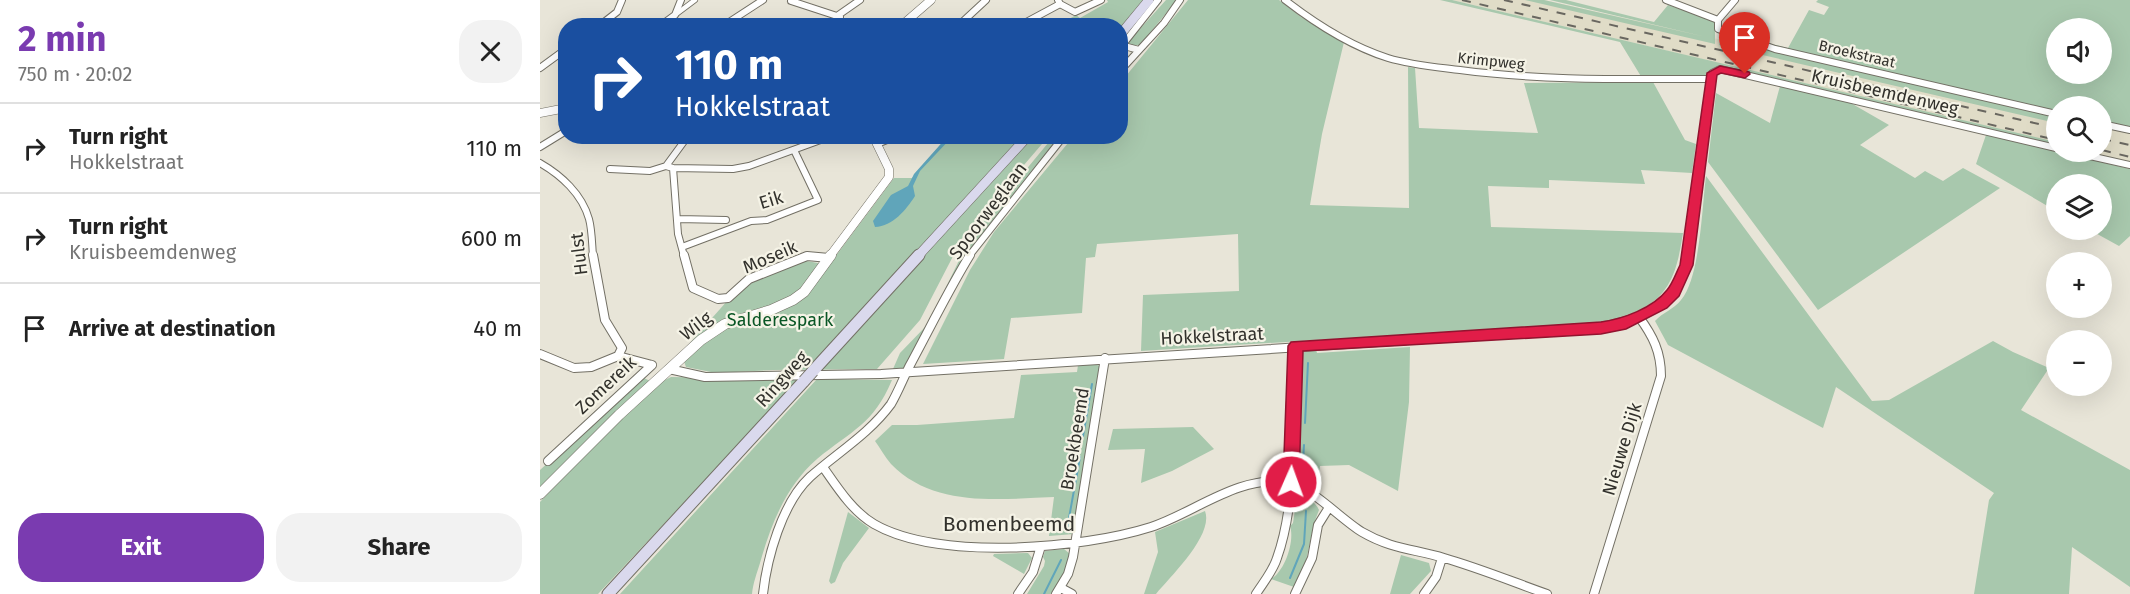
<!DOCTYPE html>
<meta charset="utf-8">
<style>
:root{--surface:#fff;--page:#f2f2f2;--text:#222;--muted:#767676;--line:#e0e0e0;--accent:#7a3bb0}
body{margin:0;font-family:"Fira Sans",sans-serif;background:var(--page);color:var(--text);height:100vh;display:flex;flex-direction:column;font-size:22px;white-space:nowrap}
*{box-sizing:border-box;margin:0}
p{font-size:20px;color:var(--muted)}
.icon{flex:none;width:33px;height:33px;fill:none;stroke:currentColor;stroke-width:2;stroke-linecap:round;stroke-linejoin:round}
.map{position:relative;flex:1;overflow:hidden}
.panel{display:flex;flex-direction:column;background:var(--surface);width:540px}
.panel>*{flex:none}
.banner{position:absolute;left:18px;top:18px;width:570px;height:126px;border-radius:24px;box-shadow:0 6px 24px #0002;background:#1a4fa0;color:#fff;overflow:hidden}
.buttons{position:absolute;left:1506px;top:18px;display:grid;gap:12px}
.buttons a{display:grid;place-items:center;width:66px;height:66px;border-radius:50%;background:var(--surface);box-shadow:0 6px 24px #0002;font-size:30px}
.pin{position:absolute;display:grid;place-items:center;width:51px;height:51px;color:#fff;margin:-62px -26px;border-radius:50% 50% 50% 0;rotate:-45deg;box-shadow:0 0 6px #0007}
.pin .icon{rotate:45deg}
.me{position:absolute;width:66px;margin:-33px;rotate:2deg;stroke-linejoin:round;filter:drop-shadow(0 0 4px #0008)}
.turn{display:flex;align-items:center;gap:21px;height:126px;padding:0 18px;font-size:27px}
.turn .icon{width:78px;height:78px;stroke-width:2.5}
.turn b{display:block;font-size:42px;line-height:51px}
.round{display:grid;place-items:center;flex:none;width:63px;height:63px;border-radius:24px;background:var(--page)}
.head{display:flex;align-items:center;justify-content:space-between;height:102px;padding:0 18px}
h1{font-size:36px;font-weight:700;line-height:45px;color:var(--accent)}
.button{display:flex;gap:12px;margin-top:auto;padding:12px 18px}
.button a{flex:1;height:69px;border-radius:24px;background:var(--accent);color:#fff;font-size:24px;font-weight:700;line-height:69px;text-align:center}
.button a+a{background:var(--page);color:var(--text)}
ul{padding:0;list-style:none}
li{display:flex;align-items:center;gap:18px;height:90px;padding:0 18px;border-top:2px solid var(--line)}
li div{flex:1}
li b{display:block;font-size:22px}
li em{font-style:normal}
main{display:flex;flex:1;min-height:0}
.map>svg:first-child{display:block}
.built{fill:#e0dcc7}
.green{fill:#a8c8ad;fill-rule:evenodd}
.water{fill:#60a5ba}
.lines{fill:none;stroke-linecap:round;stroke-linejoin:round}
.stream{stroke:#60a5ba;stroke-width:2}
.pedestrian-casing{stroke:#737065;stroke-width:6}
.minor-far1-casing{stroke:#737065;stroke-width:8}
.minor-casing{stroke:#737065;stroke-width:10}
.tertiary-far1-casing{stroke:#737065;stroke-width:9}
.tertiary-casing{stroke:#737065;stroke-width:11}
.secondary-far1-casing{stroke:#737065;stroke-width:10}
.secondary-casing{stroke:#737065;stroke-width:13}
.pedestrian{stroke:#fff;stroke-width:4.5}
.minor-far1{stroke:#fff;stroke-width:6}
.minor{stroke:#fff;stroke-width:8}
.tertiary-far1{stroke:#fff;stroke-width:8}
.tertiary{stroke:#fff;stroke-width:10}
.secondary-far1{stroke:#dad9ed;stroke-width:9}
.secondary{stroke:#dad9ed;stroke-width:11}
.rail{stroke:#696760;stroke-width:2;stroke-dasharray:9 9;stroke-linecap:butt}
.secondary-bridge-casing{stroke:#737065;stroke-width:13;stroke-linecap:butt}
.secondary-bridge{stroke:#dad9ed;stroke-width:11}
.route{fill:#e11d48;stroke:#92132f;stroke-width:1.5}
.labels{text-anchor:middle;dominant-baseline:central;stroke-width:4.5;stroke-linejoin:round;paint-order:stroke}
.far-street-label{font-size:15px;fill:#32312c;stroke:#f5f3e6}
.street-label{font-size:18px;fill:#32312c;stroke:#f5f3e6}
.park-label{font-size:18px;fill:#095625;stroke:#f5f3e6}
.near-street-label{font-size:21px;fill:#32312c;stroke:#f5f3e6}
</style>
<main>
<section class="panel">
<div class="head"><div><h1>2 min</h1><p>750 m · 20:02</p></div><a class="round"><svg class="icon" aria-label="close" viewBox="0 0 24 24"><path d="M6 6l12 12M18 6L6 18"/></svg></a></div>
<ul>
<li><svg class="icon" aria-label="right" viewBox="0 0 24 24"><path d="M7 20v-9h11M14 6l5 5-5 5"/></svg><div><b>Turn right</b><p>Hokkelstraat</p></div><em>110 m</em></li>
<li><svg class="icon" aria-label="right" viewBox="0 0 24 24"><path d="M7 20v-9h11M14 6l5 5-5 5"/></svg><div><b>Turn right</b><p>Kruisbeemdenweg</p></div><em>600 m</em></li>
<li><svg class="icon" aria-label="arrive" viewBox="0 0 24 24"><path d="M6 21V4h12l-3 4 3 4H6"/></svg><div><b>Arrive at destination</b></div><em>40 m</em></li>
</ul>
<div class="button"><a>Exit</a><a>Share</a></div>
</section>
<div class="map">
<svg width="1590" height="594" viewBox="0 0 1590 594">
<rect width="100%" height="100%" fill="#e8e5d8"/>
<!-- built -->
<path class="built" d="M912 0H1004L1516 115V146L1488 136Z
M1562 126 1590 132V163L1542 152H1562Z"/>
<!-- green -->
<path class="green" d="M567 0H604L581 28 580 26H517L536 15 540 18 568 2Z
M626 0H637L600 45H589V41Z
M648 0H739L761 17 804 42 782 134 770 205 869 208 868 67 875 68 879 128 998 133 984 83 1113 82 1145 140 1156 144 1152 173 1101 170 1105 184 1009 180V188L948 186 951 227 1143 233C1138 264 1133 293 1102 309 1064 329 981 328 936 331 824 337 712 344 601 351L603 295 699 291 698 234 557 244 555 257 546 258 542 313 471 318 464 359 383 364 430 270 454 232 533 137 580 136 581 82Z
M900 0H912L1516 142V146L1180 68 1172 70 1165 76 1102 78 1080 42Z
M985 0H1004L1166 37 1010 0H1026L1114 22 1128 5 1175 21V44Z
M1278 0H1590V129L1562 123V106H1516V113L1235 49 1227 43 1248 48 1269 10 1284 15 1289 7 1276 2ZM1516 28H1562V74H1516Z
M1188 36 1516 115V123L1179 45 1181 38Z
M1240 86 1309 102 1349 125 1320 145 1375 178 1385 171 1403 181 1423 168 1460 188 1278 310 1168 162 1176 93 1230 123Z
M1446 135 1590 169V236L1579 246 1550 230H1562V184H1516V211L1436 164Z
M410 137H508L424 235 380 320 337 369 233 370 176 373 146 367 141 353 188 300 211 281 261 260 289 265 354 178H372Z
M513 137H523L443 233 365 369H353L360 353 388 324 431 236Z
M1166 176 1332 401 1349 400 1453 341 1473 352 1509 368 1481 410 1590 470V587L1532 547 1529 594H1434L1449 500 1454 493 1296 387 1283 428 1128 345 1115 321C1122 313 1134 309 1141 300 1160 278 1162 208 1166 176Z
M870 347 869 402 858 491 809 465 780 466 778 481 773 487 754 477 762 352 776 349 777 353Z
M554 364 560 366 534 534 509 536 514 497C458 499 394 508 351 464 345 457 340 448 335 441L352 425H377L474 418 481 375 537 372 538 365Z
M102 377 110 381 0 487V470Z
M131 377 260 379 58 594H0V502L88 409 115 385Z
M277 379 352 380C333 425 312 430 277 459 246 486 231 524 220 563 217 573 213 583 212 594H80Z
M653 427 674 449 632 471 601 483 605 449 568 450 573 429Z
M756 496C765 495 776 502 779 510L774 523 766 561 754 587 731 579C745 571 755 541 750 526L753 523 756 503V501L752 500Z
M665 511C674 535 631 576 616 594H604L618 552 615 532Z
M308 512 329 528 303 563 295 582 291 584 289 581Z
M524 549 530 554 525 571 512 594H487L504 566 505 561 503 557 505 551Z
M488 553 492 558 484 574 453 556 454 554Z
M861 555 889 563 891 571 870 594H850Z"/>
<!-- water -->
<path class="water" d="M407 137H412L380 171 373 186 375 196C366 210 353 226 335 227L333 221 351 195 368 186 374 174Z"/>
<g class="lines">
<!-- stream -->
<path class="stream" d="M765 423 768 363
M543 436 552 384
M762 477 764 445
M527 529 540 457
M750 578 764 544 766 511
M504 594 521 560"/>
<defs>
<path id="pedestrian" d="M135 15 155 0"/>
<path id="minor-far1" d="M745 0C776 24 810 46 848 58 871 65 896 67 920 70 1003 81 1087 79 1171 79
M1126 0 1178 20
M251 1 300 17 297 26
M520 4 535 12 561 0
M297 16 320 0
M1178 20V29L1235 49 1516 114
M1178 20 1195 0
M59 26 77 12 82 0
M120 26 135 15 141 0
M183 26 223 0
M243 26 245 24
M418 26 446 0
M479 26 520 4 518 0
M599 50 584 46V43L618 0
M0 68 26 49
M580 71 624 23 640 0
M1562 124 1590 130
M337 144 357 136
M0 147 26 131
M1532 152 1590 165
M0 163C21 175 42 194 49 219 52 230 52 244 53 256
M133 168 193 169 209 166 286 138
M70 169 110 171 126 166
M138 219 186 220
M142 247 211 221 227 220 278 200 254 150
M144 256 138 234 133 168 126 166 148 136
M266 256H271
M429 256 524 136
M1148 256 1172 73 1180 69 1516 148"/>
<path id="minor" d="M53 255 65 320 82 348 78 356
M144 255 153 288 178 299 188 298 209 279 267 256 289 258
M0 354 34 368 51 367 78 356 112 365
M129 369 165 377 341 374 1042 329C1089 324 1141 310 1148 255
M8 461 112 365
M283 467C297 487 312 511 334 524 398 561 542 549 611 527 654 513 698 475 747 482 769 485 802 520 822 532 851 549 874 549 904 558 939 568 973 582 1007 594
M521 588 532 594
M223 594C227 558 242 503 270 477 297 453 329 434 351 404 358 392 363 379 369 367 389 330 408 291 430 255
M478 594 493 572 501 546
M516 594 528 574 533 557 565 358
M716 594C723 583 733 571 737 558 758 500 754 409 756 346
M755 594 772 558 778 525 788 509
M884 594 896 577 902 558
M1054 594 1121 376C1121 352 1113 336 1099 317"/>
<path id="tertiary-far1" d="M361 26 391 0
M0 113 26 108
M290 256 349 177V169L333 136"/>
<path id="tertiary" d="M0 494 79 415 161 340 185 324 231 310 253 300 264 292 291 255"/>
<path id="secondary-far1" d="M580 35 609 0
M378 256 488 136"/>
<path id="secondary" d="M273 371 379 255
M68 594 264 381"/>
</defs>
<!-- pedestrian casing -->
<use href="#pedestrian" class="pedestrian-casing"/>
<!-- minor-far1 casing -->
<use href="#minor-far1" class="minor-far1-casing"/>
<!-- minor casing -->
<use href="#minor" class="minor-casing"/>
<!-- tertiary-far1 casing -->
<use href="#tertiary-far1" class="tertiary-far1-casing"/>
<!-- tertiary casing -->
<use href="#tertiary" class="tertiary-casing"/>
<!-- secondary-far1 casing -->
<use href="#secondary-far1" class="secondary-far1-casing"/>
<!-- secondary casing -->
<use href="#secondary" class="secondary-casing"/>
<!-- pedestrian -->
<use href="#pedestrian" class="pedestrian"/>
<!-- minor-far1 -->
<use href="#minor-far1" class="minor-far1"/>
<!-- minor -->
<use href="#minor" class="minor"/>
<!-- tertiary-far1 -->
<use href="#tertiary-far1" class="tertiary-far1"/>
<!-- tertiary -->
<use href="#tertiary" class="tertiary"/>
<!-- secondary-far1 -->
<use href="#secondary-far1" class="secondary-far1"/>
<!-- secondary -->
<use href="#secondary" class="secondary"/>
<!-- rail -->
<path class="rail" d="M922 0 1516 140
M964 0 1516 128
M1562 139 1590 145
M1562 150 1590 157"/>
<defs>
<path id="secondary-bridge" d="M264 381 273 371"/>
</defs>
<!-- secondary-bridge casing -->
<use href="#secondary-bridge" class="secondary-bridge-casing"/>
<!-- secondary-bridge -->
<use href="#secondary-bridge" class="secondary-bridge"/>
</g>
<!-- route -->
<path class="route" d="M1180 66 1209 72 1210 74 1205 78 1181 73 1177 75 1153 265 1139 296 1127 308 1086 329 1061 334 763 351 759 482 756 487 751 489 745 487 743 482 748 346 751 342 1061 322C1083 319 1113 308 1127 290 1133 283 1136 273 1140 265L1167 73Z"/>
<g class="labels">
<!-- far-street labels -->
<g class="far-street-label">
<text transform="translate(1317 54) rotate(13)">Broekstraat</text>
<text transform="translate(951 61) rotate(6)">Krimpweg</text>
</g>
<!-- street labels -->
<g class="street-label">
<text transform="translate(1345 92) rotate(13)">Kruisbeemdenweg</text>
<text transform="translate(231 200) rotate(-17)">Eik</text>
<text transform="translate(448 211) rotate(-53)">Spoorweglaan</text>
<text transform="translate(39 254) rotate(-97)">Hulst</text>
<text transform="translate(230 257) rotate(-23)">Moseik</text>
<text transform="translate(156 326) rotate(-38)">Wilg</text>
<text transform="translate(672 336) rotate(-3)">Hokkelstraat</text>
<text transform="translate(242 379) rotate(-48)">Ringweg</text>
<text transform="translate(66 385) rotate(-43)">Zomereik</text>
<text transform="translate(535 439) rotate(-81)">Broekbeemd</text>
<text transform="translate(1082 449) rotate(-73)">Nieuwe Dijk</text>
</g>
<!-- park labels -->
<g class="park-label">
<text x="240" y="320">Salderespark</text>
</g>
<!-- near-street labels -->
<g class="near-street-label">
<text x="469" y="524">Bomenbeemd</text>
</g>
</g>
</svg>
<div class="buttons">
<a><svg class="icon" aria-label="sound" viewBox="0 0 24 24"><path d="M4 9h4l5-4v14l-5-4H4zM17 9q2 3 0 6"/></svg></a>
<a><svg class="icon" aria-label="search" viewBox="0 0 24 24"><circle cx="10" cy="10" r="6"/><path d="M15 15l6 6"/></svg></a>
<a><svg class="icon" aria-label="layers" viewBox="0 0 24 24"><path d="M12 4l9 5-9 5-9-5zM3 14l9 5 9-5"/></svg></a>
<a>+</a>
<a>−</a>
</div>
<div class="pin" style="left:1205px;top:74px;background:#d93025"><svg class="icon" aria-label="arrive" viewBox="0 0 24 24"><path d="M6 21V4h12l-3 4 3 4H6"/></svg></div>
<svg class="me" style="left:751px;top:482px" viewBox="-20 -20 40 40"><circle r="17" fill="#e11d48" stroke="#fff" stroke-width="3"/><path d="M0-11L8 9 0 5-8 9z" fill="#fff"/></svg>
<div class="banner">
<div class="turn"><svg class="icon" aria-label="right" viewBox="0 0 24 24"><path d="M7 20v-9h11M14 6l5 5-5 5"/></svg><div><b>110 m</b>Hokkelstraat</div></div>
</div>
</div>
</main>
